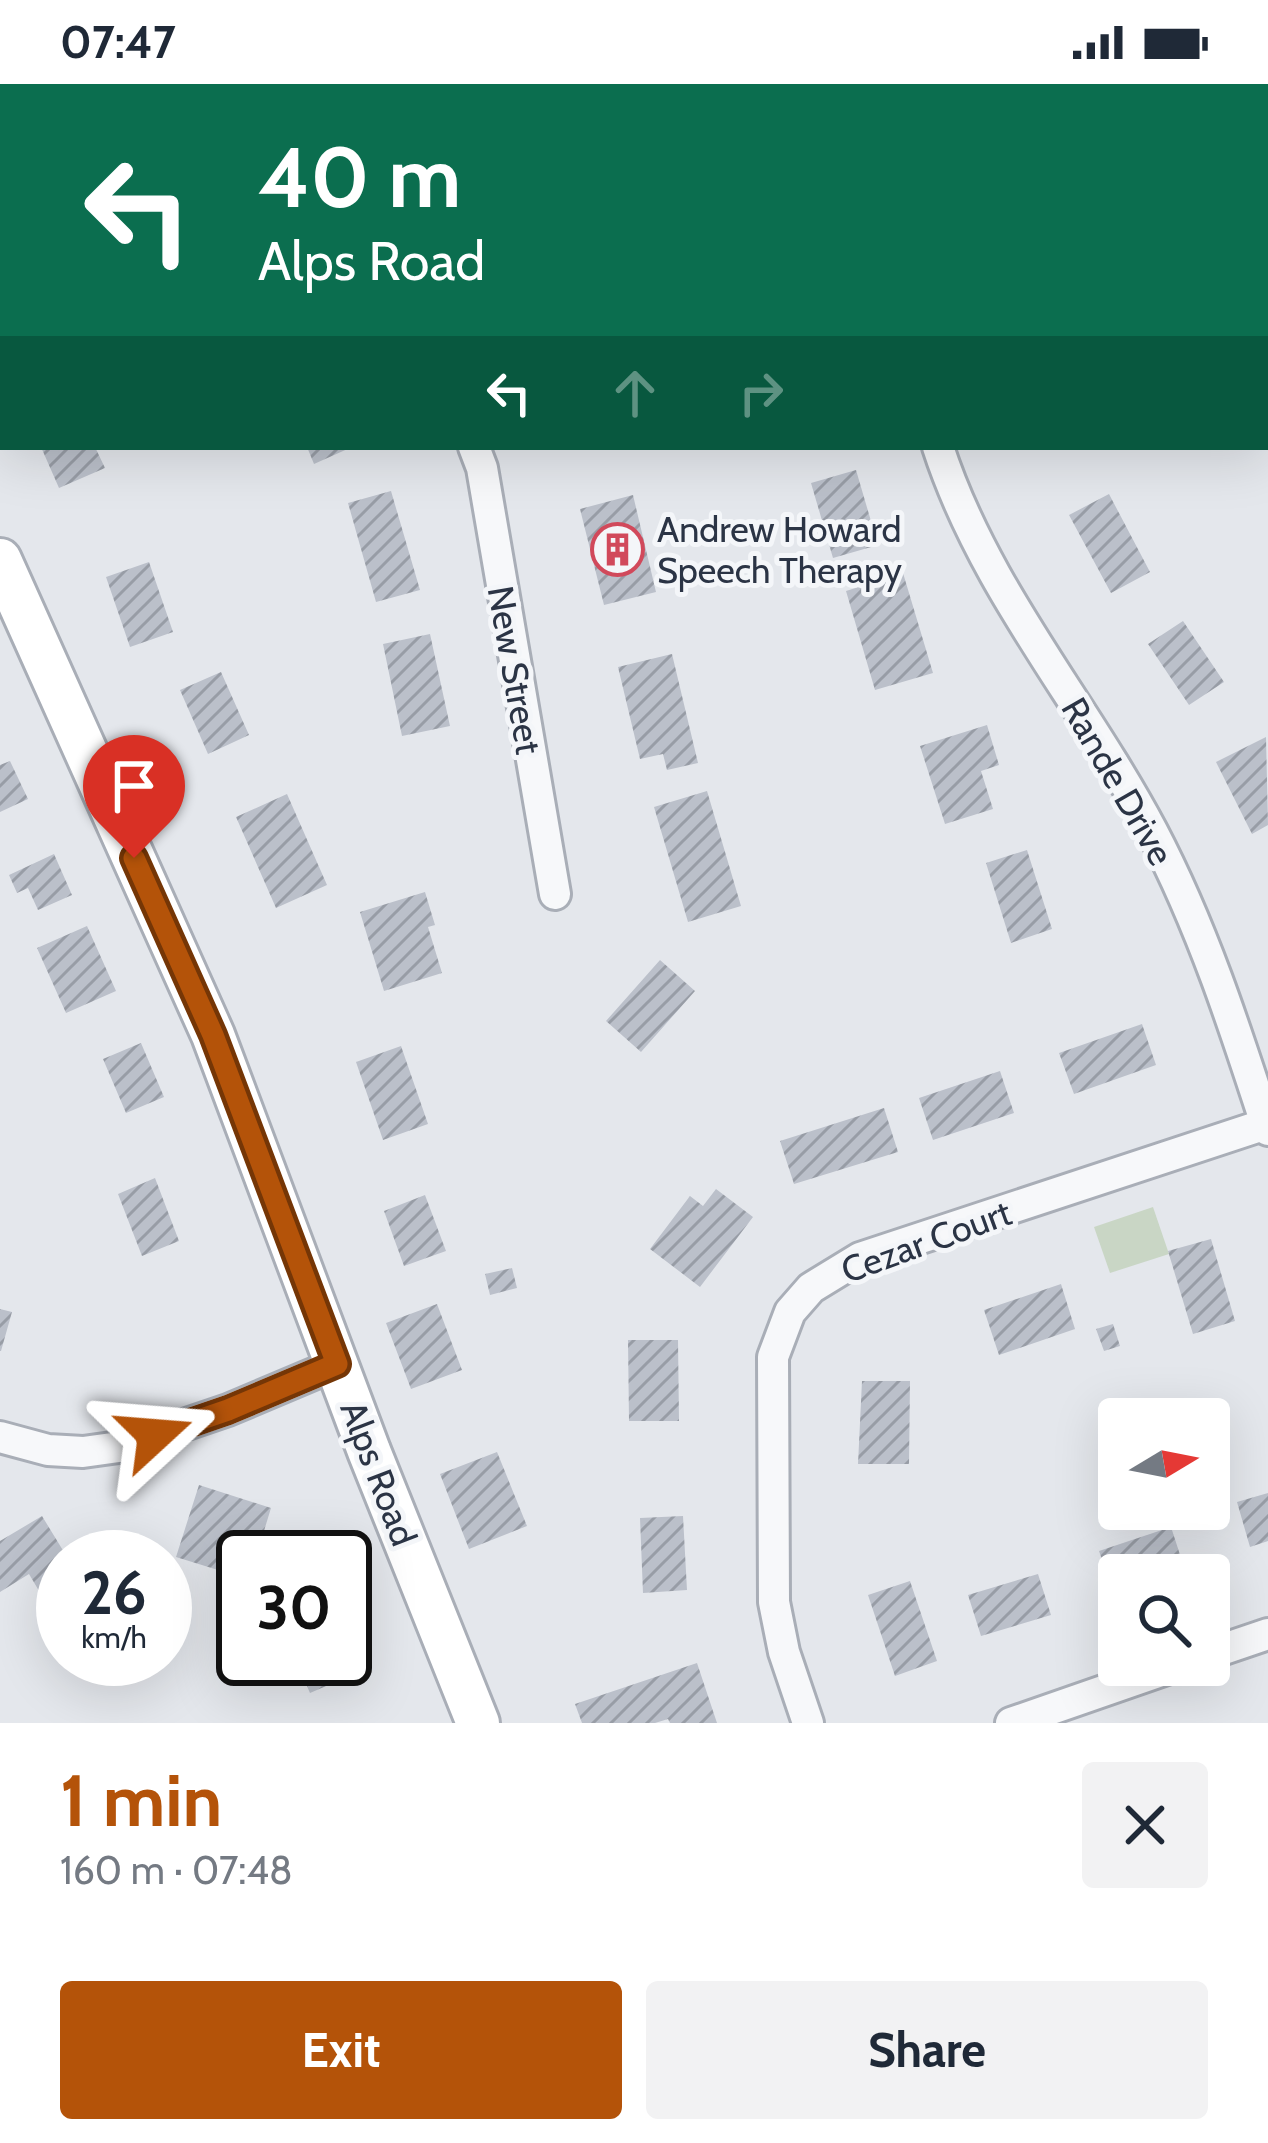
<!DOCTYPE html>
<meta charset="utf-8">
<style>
:root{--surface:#fff;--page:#f2f2f3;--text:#1f2937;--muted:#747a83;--accent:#b45309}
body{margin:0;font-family:Cabin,sans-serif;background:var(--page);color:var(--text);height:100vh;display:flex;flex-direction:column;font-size:45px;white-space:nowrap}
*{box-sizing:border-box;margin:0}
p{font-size:39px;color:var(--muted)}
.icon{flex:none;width:66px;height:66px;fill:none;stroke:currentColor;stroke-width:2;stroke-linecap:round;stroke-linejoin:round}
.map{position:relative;height:1639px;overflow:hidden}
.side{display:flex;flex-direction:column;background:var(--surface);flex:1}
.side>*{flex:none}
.hud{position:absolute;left:0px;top:0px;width:1269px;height:366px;box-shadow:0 12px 48px #0002;background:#0b6e4f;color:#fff;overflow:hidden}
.needle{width:78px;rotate:80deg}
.tools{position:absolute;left:1098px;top:1314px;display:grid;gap:24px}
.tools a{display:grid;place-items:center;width:132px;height:132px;border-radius:12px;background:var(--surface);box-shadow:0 12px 48px #0002;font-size:60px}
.speed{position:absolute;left:36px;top:1446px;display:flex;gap:24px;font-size:60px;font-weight:700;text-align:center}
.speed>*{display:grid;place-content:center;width:156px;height:156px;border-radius:50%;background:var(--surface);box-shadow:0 12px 48px #0002;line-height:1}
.speed small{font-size:30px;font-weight:400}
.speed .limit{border:6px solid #111;border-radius:18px;background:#fff;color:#111}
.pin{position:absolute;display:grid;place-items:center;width:102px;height:102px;color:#fff;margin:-123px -51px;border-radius:50% 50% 50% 0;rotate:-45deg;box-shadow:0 0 12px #0007}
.pin .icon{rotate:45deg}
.me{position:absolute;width:132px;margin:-66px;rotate:71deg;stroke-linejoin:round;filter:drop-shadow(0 0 9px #0008)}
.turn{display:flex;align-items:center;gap:42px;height:252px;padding:0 60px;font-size:54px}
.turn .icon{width:156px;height:156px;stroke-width:2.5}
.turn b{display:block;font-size:84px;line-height:102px}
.lanes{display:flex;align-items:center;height:114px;padding:0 60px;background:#0003;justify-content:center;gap:60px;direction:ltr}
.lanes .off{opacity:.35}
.round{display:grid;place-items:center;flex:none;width:126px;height:126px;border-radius:12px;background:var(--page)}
.head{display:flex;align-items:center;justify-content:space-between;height:204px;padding:0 60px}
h1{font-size:72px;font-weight:700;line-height:90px;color:var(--accent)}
.action{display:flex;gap:24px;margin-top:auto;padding:24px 60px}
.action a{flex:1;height:138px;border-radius:12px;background:var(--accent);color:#fff;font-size:48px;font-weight:700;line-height:138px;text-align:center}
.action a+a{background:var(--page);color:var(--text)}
.status{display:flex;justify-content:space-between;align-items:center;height:84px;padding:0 60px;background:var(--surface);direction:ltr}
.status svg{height:33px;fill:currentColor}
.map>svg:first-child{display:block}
.green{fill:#c9d6c5}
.building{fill:url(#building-hatch)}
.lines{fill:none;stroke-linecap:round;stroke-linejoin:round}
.minor-casing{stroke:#a9aeb7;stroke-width:36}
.secondary-casing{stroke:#a9aeb7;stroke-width:48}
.minor{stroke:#f7f8fa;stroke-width:30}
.secondary{stroke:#fff;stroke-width:42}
.route-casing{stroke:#753606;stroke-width:30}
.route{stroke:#b45309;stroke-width:21}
.labels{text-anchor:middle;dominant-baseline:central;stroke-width:10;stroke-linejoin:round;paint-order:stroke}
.poi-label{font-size:36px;fill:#2b3445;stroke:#f4f6f9;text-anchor:start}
.street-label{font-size:36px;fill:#2b3445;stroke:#f4f6f9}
</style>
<div class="status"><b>07:47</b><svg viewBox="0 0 49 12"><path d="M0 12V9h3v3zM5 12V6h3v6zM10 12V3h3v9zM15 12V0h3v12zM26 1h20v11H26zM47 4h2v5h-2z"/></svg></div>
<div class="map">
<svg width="1268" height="1639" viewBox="0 0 1268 1639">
<defs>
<pattern id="building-hatch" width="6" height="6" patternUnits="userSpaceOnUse" patternTransform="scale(3)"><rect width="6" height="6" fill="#bbc0ca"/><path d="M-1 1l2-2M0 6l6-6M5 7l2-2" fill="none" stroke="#989da6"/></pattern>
</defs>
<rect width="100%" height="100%" fill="#e4e7ec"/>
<!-- green -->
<path class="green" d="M1153 1123 1169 1170 1110 1189 1094 1143Z"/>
<!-- building -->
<path class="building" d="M41 363H95L105 384 59 404Z
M307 363H352L314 380Z
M856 386 878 461 833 474 811 399Z
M391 407 420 506 376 518 348 419Z
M1109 410 1150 488 1111 509 1069 431Z
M633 411 656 508 604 521 580 425Z
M149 478 173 548 130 563 106 493Z
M903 489 933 589 875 606 846 507Z
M1183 537 1224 598 1189 621 1148 560Z
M430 550 450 642 402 652 383 560Z
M672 570 698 679 667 686 663 670 640 675 618 583Z
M221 588 249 651 208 670 180 606Z
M987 641 999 681 981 687 993 725 945 740 920 662Z
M1266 653 1268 741 1252 750 1216 678Z
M10 677 28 715 0 728V681Z
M707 707 741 822 688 838 654 723Z
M287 710 327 801 276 824 236 733Z
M1027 766 1052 845 1011 859 986 779Z
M54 770 72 811 38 826 28 804 17 809 9 791Z
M425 808 435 841 428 843 442 889 384 907 360 828Z
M87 842 116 907 66 929 37 864Z
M660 876 695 907 641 968 606 937Z
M1142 940 1156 981 1074 1010 1059 969Z
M141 959 164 1013 126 1029 103 975Z
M401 962 428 1040 383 1056 356 978Z
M1000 987 1014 1029 933 1056 919 1014Z
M884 1024 898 1068 794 1100 780 1057Z
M155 1094 179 1157 142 1172 118 1110Z
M716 1105 753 1133 700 1203 650 1165 690 1112 703 1122Z
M425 1111 446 1167 404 1182 384 1127Z
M1211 1155 1235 1237 1193 1250 1168 1167Z
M512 1184 517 1204 490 1211 485 1190Z
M1061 1200 1075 1245 999 1271 984 1226Z
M437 1220 462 1286 411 1305 386 1239Z
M0 1225 12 1228 1 1267H0Z
M1113 1240 1120 1262 1104 1267 1096 1245Z
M628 1256H678L679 1337H629Z
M862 1297H910L909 1380H858Z
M497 1368 527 1442 469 1465 440 1390Z
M199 1401 271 1424 256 1473H243V1477L223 1471 218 1486 176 1473Z
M1268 1409V1457L1250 1463 1237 1418Z
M42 1432 67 1473H63V1506L45 1517 29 1490 0 1508V1457Z
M683 1432 687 1506 643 1509 640 1434Z
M1171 1443 1184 1483 1160 1491H1119V1505L1113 1507 1099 1467Z
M1038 1490 1051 1531 981 1552 968 1511Z
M910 1497 937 1577 895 1592 868 1511Z
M295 1575H339L347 1593 310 1609Z
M697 1579 717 1639H670L668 1635 655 1639H582L575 1620Z"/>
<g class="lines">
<defs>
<path id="minor" d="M304 0 306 3
M820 0 821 3
M143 3 148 0
M916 3 925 0
M0 77 3 75
M474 363 482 384 555 810
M938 363C984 505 1083 617 1152 747 1202 842 1235 944 1268 1046
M0 1353 48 1366 83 1368 119 1363 228 1326 337 1280
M1209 1570 1268 1550
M808 1639 784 1568 774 1518 773 1273 790 1228 811 1204 860 1174 1266 1040
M1011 1639 1178 1581"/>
<path id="secondary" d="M0 476 213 951 369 1367 478 1639"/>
</defs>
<!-- minor casing -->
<use href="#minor" class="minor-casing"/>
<!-- secondary casing -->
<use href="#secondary" class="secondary-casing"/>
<!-- minor -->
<use href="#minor" class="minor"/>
<!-- secondary -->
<use href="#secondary" class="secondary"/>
</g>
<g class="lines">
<defs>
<path id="route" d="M134 774 213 951 337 1280 228 1326 155 1351"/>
</defs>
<!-- route casing -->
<use href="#route" class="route-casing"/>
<!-- route -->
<use href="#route" class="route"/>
</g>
<!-- icons -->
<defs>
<symbol id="building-ring" viewBox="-11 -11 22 22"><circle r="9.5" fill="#f4f6f9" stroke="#d1495b" stroke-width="1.5"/><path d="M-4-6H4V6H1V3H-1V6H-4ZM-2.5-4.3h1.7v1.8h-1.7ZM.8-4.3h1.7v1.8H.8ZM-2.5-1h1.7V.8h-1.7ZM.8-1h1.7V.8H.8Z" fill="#d1495b"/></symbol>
</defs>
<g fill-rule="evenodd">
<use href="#building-ring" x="588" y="436" width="59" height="59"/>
</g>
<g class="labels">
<!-- poi labels -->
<g class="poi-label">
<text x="657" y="445">Andrew Howard<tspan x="657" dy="41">Speech Therapy</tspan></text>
</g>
<!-- street labels -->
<g class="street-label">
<text transform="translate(515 586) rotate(80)">New Street</text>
<text transform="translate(1118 697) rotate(60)">Rande Drive</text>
<text transform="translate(926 1157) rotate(-20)">Cezar Court</text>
<text transform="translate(379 1389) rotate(69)">Alps Road</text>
</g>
</g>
</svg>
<div class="tools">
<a><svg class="needle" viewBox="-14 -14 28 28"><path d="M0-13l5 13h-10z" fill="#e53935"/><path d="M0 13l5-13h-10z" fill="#747a83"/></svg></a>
<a><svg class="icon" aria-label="search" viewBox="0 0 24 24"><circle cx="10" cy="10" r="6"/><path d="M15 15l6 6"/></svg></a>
</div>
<div class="speed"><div>26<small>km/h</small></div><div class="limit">30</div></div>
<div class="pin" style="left:134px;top:774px;background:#d93025"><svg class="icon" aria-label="arrive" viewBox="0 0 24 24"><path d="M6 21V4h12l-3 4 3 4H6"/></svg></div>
<svg class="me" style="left:155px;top:1351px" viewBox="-20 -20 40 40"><path d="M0-17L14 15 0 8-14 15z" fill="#b45309" stroke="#fff" stroke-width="4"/></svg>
<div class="hud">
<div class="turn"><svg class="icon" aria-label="left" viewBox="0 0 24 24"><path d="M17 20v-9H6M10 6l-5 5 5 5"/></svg><div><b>40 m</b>Alps Road</div></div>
<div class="lanes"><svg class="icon" aria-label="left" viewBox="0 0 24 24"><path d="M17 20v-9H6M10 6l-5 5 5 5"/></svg><svg class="icon off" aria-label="ahead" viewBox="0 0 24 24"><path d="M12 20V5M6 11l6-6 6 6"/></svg><svg class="icon off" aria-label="right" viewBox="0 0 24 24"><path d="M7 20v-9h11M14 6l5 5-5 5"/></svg></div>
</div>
</div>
<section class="side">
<div class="head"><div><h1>1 min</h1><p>160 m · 07:48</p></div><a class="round"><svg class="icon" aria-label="close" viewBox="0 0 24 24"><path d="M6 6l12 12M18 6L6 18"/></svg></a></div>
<div class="action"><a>Exit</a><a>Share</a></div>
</section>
